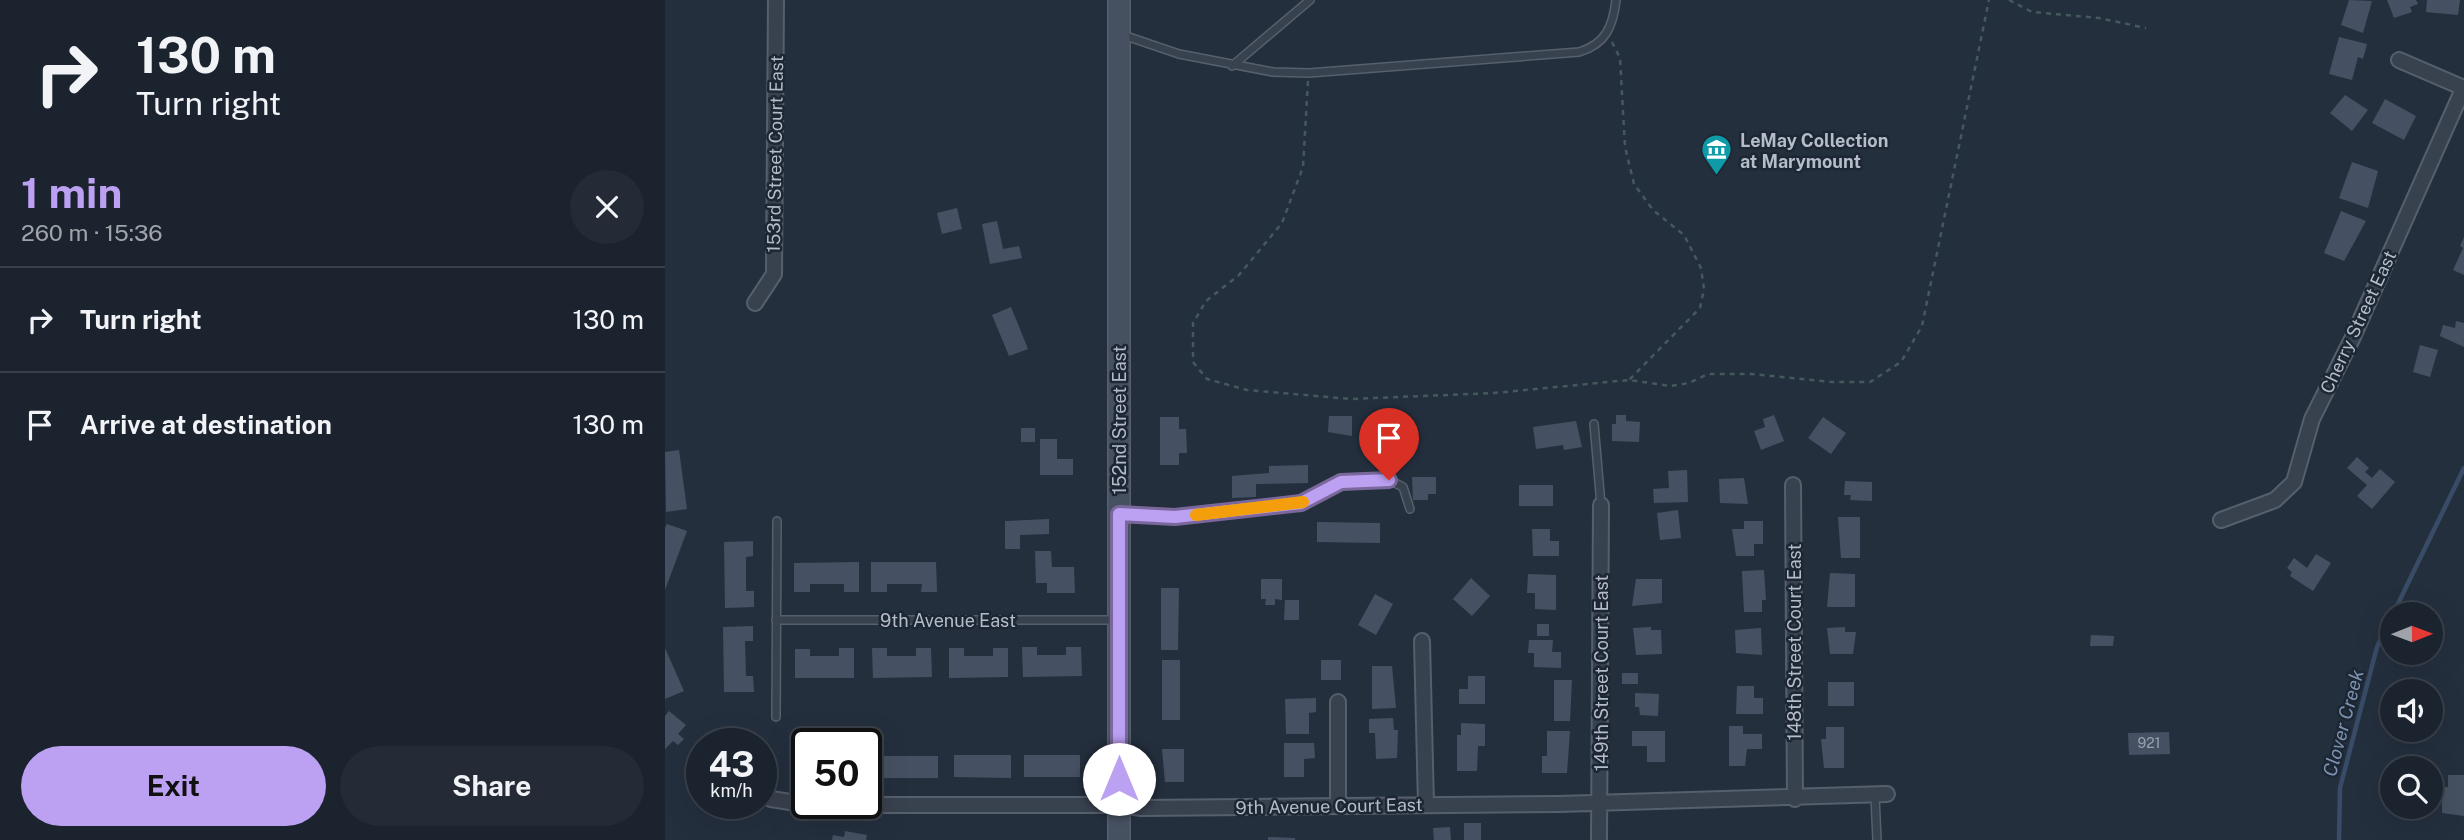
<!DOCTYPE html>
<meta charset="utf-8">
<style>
:root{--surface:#1b232e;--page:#242b36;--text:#f1f3f6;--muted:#a0a4aa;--line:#39404a;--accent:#bca0f2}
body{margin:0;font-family:"Public Sans",sans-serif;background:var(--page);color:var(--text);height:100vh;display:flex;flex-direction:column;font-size:26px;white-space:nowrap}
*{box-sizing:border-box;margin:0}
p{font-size:23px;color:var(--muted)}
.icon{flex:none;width:38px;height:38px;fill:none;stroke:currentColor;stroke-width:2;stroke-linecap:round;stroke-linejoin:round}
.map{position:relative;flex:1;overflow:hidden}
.panel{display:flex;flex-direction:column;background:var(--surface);width:665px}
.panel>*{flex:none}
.banner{background:#1b232e;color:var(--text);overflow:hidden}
.needle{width:46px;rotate:89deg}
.controls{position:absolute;left:1715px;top:602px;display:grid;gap:14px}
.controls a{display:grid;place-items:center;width:63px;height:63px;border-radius:50%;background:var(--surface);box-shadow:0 7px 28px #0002,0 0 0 2px var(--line);font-size:35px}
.speed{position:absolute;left:21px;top:728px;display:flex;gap:14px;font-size:35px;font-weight:700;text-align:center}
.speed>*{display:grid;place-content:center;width:91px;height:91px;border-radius:50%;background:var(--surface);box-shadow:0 7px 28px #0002,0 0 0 2px var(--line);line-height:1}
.speed small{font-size:18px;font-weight:400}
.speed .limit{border:4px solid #111;border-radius:10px;background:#fff;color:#111}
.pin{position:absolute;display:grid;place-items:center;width:60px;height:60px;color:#fff;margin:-72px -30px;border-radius:50% 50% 50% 0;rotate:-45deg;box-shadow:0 0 7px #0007}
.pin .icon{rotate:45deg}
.me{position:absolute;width:77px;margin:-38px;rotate:0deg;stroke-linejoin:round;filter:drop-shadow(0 0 5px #0008)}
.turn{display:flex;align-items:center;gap:24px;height:147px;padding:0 21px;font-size:32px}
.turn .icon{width:91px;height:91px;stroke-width:2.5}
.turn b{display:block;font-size:49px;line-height:60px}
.round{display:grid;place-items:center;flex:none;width:74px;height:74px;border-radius:37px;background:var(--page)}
.overview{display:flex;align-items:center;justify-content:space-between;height:119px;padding:0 21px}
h1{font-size:42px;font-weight:700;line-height:52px;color:var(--accent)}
.button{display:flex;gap:14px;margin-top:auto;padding:14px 21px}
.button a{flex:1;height:80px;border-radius:42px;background:var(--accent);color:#111;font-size:28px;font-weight:700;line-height:80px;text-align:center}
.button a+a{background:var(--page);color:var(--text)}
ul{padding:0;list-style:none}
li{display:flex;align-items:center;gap:21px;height:105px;padding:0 21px;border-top:2px solid var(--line)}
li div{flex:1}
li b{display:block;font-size:26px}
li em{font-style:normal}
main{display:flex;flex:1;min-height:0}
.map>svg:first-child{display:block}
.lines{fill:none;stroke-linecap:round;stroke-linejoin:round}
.stream{stroke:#394c67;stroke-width:4.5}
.building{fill:#455162}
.lane-casing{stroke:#565f6c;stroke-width:10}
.street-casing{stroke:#565f6c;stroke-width:18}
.secondary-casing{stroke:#565f6c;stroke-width:24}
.path{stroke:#44595c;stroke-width:2.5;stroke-dasharray:5 5;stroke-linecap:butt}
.lane{stroke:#38414e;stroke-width:7}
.street{stroke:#38414e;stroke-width:14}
.secondary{stroke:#465061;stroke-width:21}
.route-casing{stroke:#7a689d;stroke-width:18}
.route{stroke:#bca0f2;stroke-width:12}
.slow{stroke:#f59e0b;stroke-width:12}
.labels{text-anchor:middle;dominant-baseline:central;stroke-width:5;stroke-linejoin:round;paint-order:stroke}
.number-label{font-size:14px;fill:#98a1af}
.poi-label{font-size:18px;font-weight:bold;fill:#b4bcc9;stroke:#1d2633;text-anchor:start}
.street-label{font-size:18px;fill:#b4bcc9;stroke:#1d2633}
.water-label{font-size:19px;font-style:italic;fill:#7c92b1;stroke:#1d2633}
</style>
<main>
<section class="panel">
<div class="banner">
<div class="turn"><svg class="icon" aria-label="right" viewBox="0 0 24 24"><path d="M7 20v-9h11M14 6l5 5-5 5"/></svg><div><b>130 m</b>Turn right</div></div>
</div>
<div class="overview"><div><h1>1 min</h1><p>260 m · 15:36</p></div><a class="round"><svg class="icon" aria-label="close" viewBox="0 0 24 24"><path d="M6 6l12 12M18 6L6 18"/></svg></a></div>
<ul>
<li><svg class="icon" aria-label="right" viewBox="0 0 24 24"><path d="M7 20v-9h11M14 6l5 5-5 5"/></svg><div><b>Turn right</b></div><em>130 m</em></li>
<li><svg class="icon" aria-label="arrive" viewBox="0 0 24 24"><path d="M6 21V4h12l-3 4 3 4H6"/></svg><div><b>Arrive at destination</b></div><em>130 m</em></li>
</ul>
<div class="button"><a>Exit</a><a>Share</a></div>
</section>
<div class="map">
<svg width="1799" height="840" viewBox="0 0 1799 840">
<rect width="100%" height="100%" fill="#242f3e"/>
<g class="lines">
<!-- stream -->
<path class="stream" d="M1728 614 1799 468
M1674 840 1675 788 1712 647 1727 616"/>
</g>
<!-- building -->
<path class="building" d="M1684 0 1707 1 1698 33 1676 25Z
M1722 0H1751L1753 4 1745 7 1747 12 1729 18Z
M1762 0H1795L1793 15 1761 12Z
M1674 37 1702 44 1698 59 1693 57 1687 80 1664 74Z
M1680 95 1703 110 1687 131 1665 113Z
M1720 99 1751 116 1739 140 1707 123Z
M1687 162 1713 171 1703 208 1674 198Z
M292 208 297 229 277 234 272 213Z
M1676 211 1701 221 1679 261 1659 253Z
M332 221 338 249 354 246 357 258 325 264 317 224Z
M1799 237V275L1788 270 1798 248 1795 246Z
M346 307 363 349 344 356 327 315Z
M1791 321 1799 323V347L1775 336 1778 325 1790 328Z
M1755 345 1773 350 1765 377 1748 372Z
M951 415H961V421L975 422 974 442 947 441V424H951Z
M1109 415 1119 441 1096 450 1089 431 1100 427 1098 419Z
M664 416H687V436L663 432Z
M495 417H514V429H521L522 453H514V465H495Z
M1158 417 1181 433 1166 454 1143 438Z
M911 421 917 447 899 450 898 445 871 449 868 427Z
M356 428H370V442H356Z
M375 439H392V459H408V475H375Z
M14 450 22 509 1 512 0 452Z
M1692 457 1704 468 1700 472 1707 478 1715 469 1730 482 1707 509 1692 496 1702 485 1682 468Z
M643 465V483L591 484V497L567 498V476L604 473V466Z
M1022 470 1023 502 989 503 988 489 1004 488 1003 471Z
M747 477H771V494H763V500H748Z
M1079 478 1083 504 1055 503 1054 479Z
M1180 481 1207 482V501L1185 500 1186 495H1179Z
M854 485H888V506H854Z
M1013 510 1016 538 995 540 992 513Z
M1173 517H1195V558H1176Z
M384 519V534L355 535V549H340V521Z
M1079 521H1098V544H1089V556H1071L1067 529H1079Z
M652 522 715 523V543L652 542Z
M2 524 22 531 0 590V528Z
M867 529H885V541H894V556H868Z
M88 541V556L81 557V591H89V607L60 608 59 542Z
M370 551H386L387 567H409L410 593H382V583H371Z
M1651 554 1666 563 1648 591 1625 576 1627 572 1622 568 1629 558 1642 568Z
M194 562V592H179V584H145V592H129V563Z
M206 562H271L272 592H256L257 584H222V592H206Z
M1099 570 1101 600H1097V612H1079L1077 571Z
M1165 573 1190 574V607H1162Z
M863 574 891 575V610L870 609V593H862Z
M806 578 825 596 807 616 788 599Z
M596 579H617V600L610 599V605H600L601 599H596Z
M971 579H997V603L967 606Z
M496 588H514L513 650H496Z
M710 594 728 604 711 635 693 625Z
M620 600H634V620H619Z
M872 624H884V636H872Z
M88 626V641H80L81 676H88L89 692H59L58 627Z
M986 627V630H996L997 654 971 655 968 628Z
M1180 627V632H1191L1188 654H1165L1162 628Z
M1096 628 1097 655 1071 653 1070 630Z
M1426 635 1449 636 1448 646H1425Z
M864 640H888L887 652H896V668L869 667V653H863Z
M357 647H372V655H401V647H416L417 676 358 677Z
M0 648 19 691 0 699Z
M174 648H189V678H130V649H145V656H174Z
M207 648H222V656H251V648H266L267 677 208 678Z
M284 648H299V656H328V648H343V677L284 678Z
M497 660H515V720H497Z
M656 660H676V680H656Z
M707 666H727L731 708 707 709Z
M957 673H973V684H957Z
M803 676H820V704H794V689H803Z
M889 680H907L905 721H889Z
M1163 682H1189V706H1163Z
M1072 686H1089V698H1098V714H1071Z
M970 693 994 694 993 716 975 715 974 707H970Z
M651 698V712L644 713V734H621L620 699Z
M4 711 21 725 13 734 19 739 13 745 8 741 0 749V716Z
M728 718 729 730H733L732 758 711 759 710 733H704V719Z
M796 723 820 724V746H813L812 771H792V735H796Z
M1064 726H1078V734H1097V749H1082L1080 766H1064Z
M1161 727H1179V768H1159L1156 739H1161Z
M86 730 100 743 96 747V744H73Z
M882 731H905L902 773H877V756H882Z
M967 731H1000V762H982V746H967Z
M1504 732 1505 754 1464 755 1463 733Z
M619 743H649L650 758 639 759V777H619Z
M497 749H519V782H500Z
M289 755H346V778L289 777Z
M359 755H415V777H359Z
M217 756H273V778H217Z
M1783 775H1799V816L1777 813V787H1783Z
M799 823H816V840H799Z
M785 827 786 840H769L768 828Z
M180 831 202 835 201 840H167L168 835 179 837Z
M603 837 630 838V840H603Z"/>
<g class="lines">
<defs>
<path id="lane" d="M458 35 514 54 608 72 644 73 914 52C941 44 948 26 951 0
M567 66 645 0
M929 424 936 505
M455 514 510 517 636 503 676 482 724 480 738 487 745 509
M111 620H450
M111 717 112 521
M1210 796 1212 840"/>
<path id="street" d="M1734 60 1799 88
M90 303 109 274 111 0
M1128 485 1130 799
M1556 520 1610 500 1629 482 1647 419 1687 339 1799 87
M757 641 761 805
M673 702V806
M106 799 144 805H454L476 808 894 804 1222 794
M934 840 936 505"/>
<path id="secondary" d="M454 0V840"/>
</defs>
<!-- lane casing -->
<use href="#lane" class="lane-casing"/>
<!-- street casing -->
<use href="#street" class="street-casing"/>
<!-- secondary casing -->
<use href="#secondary" class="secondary-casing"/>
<!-- path -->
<path class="path" d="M1344 0 1367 12 1434 18 1481 28
M947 42 955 58 960 147 969 184 988 210 1019 235 1036 268 1039 289 1035 308 964 380
M643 81 638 167 617 223 574 275 541 301 528 323V362L542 379 582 390 686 399 829 393 964 380 1006 386 1024 383 1043 374H1086L1167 382H1205L1236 362 1257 326 1324 0"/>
<!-- lane -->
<use href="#lane" class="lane"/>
<!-- street -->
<use href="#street" class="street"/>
<!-- secondary -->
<use href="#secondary" class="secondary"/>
</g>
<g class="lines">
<defs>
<path id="route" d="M454 779V514L510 517 636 503 676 482 724 480"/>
</defs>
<!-- route casing -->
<use href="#route" class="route-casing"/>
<!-- route -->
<use href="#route" class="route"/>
<!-- slow -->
<path class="slow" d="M531 515 638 502"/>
</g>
<!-- icons -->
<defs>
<symbol id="museum-pin" viewBox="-11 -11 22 30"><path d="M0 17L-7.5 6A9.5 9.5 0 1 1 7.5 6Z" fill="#0f9aa8" stroke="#1d2633"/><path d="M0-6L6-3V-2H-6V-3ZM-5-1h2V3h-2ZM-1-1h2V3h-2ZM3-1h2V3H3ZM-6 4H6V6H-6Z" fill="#fff"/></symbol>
</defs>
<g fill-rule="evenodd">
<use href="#museum-pin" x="1034" y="132" width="35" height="47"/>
</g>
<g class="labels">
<!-- number labels -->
<g class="number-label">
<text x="1484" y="743">921</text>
</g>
<!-- poi labels -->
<g class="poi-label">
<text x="1075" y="140">LeMay Collection<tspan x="1075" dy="21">at Marymount</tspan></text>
</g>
<!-- street labels -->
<g class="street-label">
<text transform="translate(110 154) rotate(-89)">153rd Street Court East</text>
<text transform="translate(1693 322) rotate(-65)">Cherry Street East</text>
<text transform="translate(454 420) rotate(-90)">152nd Street East</text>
<text x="283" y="620">9th Avenue East</text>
<text transform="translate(1129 642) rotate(-90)">148th Street Court East</text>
<text transform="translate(936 673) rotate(-90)">149th Street Court East</text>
<text transform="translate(664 806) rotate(-1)">9th Avenue Court East</text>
</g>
<!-- water labels -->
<g class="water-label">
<text transform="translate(1678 723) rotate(-75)">Clover Creek</text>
</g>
</g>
</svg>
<div class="controls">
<a><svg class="needle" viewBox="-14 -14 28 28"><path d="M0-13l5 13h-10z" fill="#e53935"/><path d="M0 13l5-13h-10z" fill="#a0a4aa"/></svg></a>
<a><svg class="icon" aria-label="sound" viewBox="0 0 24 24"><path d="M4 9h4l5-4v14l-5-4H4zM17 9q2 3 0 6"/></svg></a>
<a><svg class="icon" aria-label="search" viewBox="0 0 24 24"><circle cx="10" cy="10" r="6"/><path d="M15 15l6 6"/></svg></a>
</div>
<div class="speed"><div>43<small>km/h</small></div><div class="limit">50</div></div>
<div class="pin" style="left:724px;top:480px;background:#d93025"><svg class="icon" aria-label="arrive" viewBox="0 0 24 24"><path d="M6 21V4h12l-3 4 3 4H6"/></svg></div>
<svg class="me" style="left:454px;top:779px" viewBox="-20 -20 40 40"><circle r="19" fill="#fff"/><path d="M0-13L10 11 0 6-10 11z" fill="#bca0f2"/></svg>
</div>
</main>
